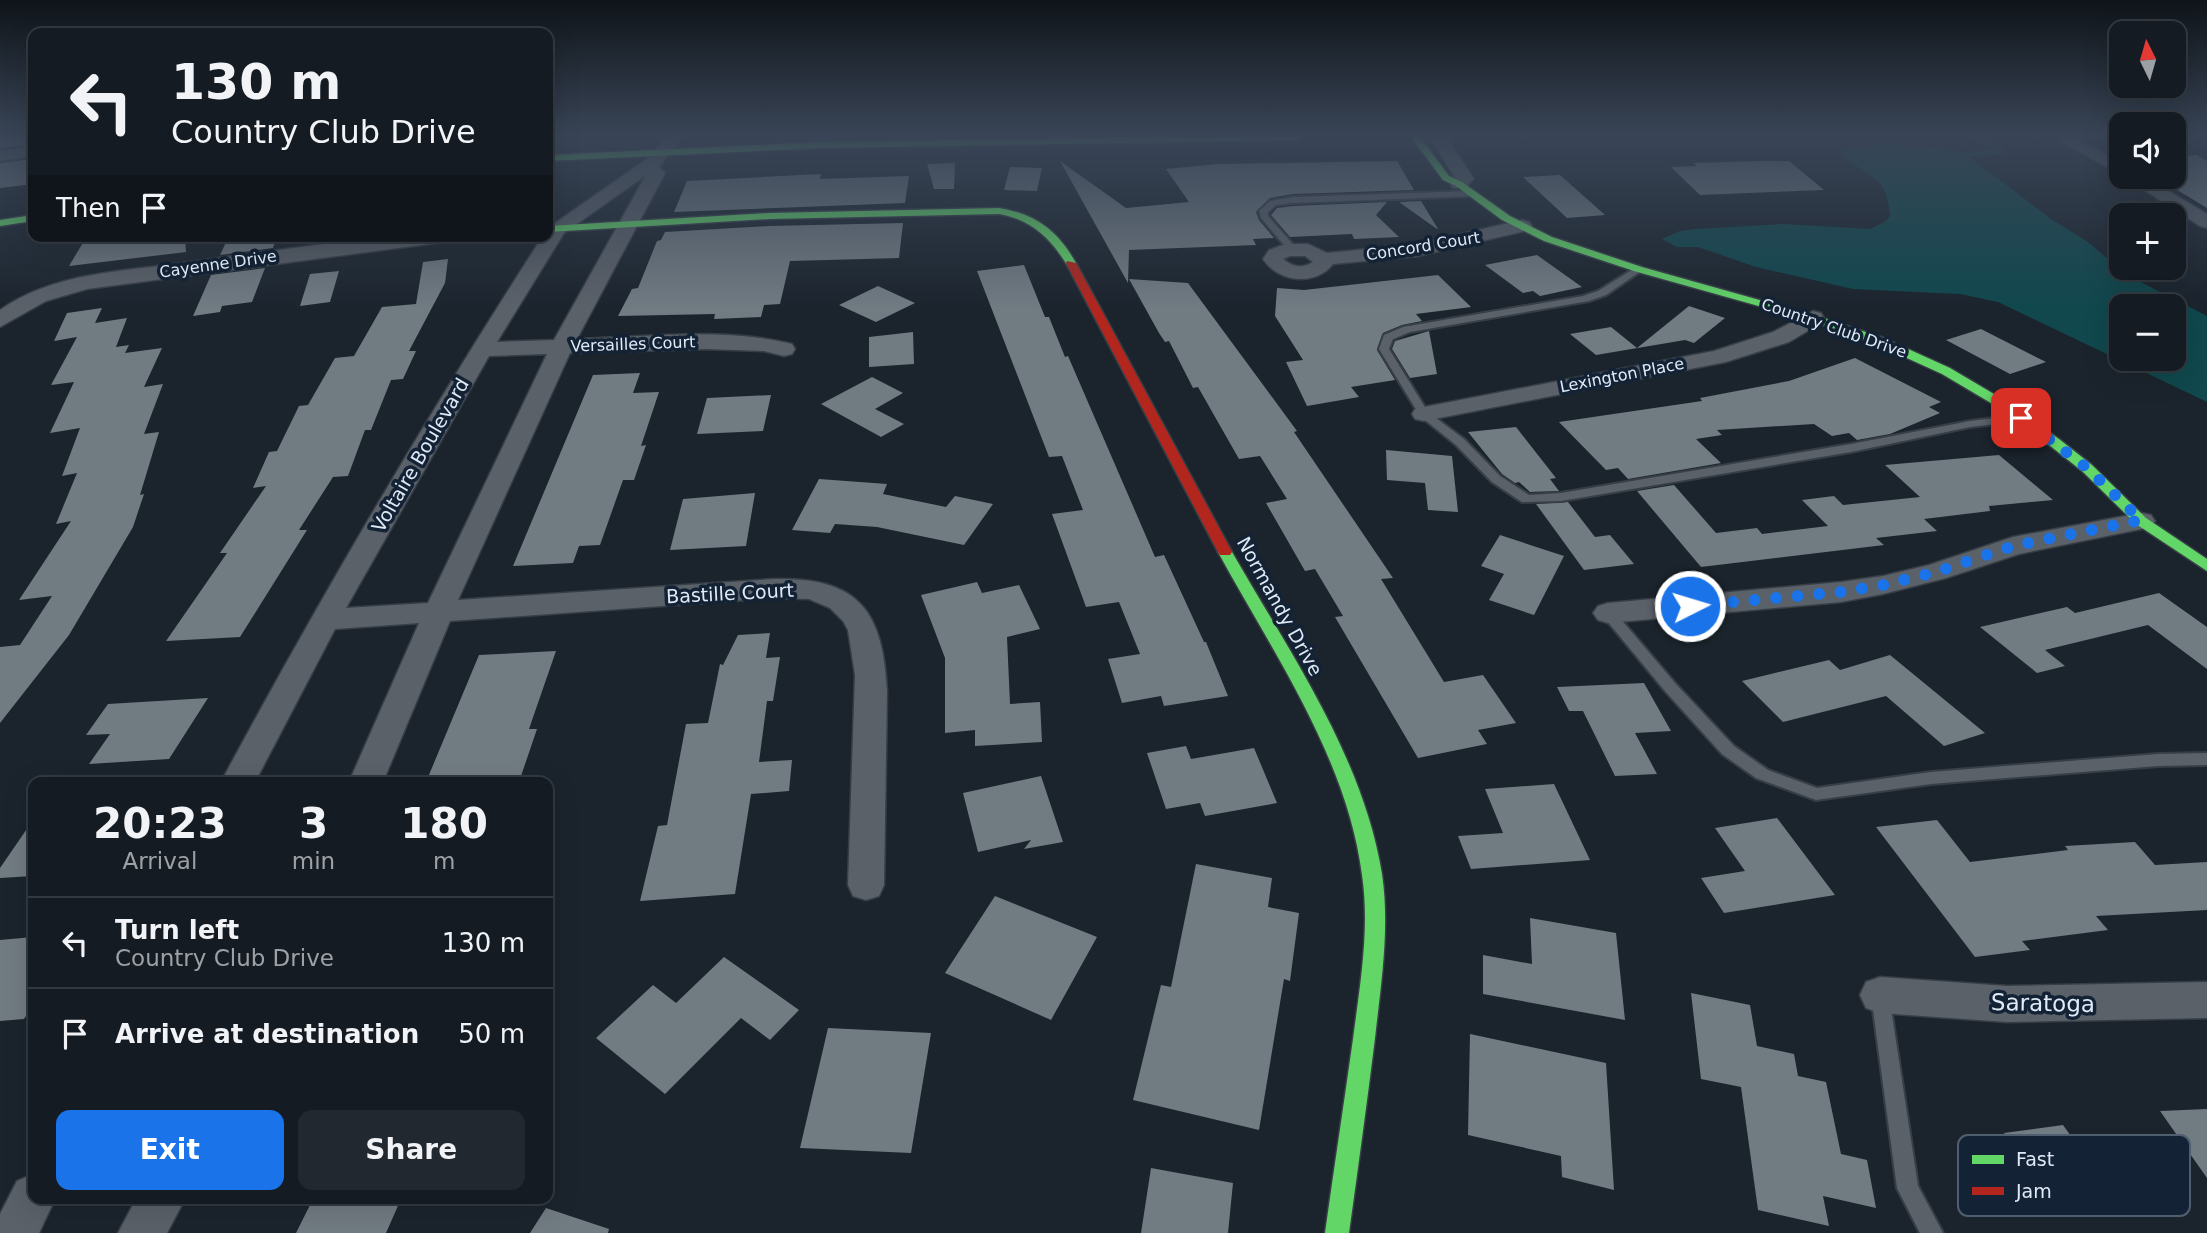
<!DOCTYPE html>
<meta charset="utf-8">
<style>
:root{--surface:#141b22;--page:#21282f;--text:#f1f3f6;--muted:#9da1a5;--line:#333940;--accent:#1a73e8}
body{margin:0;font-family:"DejaVu Sans",sans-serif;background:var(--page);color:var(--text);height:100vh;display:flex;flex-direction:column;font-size:26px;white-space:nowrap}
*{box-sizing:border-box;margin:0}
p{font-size:23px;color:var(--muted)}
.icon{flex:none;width:38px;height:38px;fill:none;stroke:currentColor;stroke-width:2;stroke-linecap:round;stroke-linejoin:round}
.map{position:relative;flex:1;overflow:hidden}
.details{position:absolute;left:28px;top:777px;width:525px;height:427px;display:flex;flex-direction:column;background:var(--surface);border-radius:14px;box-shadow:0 7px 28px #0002,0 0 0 2px var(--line)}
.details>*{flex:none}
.top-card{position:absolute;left:28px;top:28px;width:525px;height:214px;border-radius:14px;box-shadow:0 7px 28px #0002,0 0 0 2px var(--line);background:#141b22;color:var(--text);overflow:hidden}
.needle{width:46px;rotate:355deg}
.buttons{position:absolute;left:2109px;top:21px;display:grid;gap:14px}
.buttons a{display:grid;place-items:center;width:77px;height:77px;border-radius:14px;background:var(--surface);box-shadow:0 7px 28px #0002,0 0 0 2px var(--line);font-size:35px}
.pin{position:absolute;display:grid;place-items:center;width:60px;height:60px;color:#fff;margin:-30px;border-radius:14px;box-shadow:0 4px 10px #0006}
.me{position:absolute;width:77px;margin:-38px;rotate:85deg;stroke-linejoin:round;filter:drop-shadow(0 0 5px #0008)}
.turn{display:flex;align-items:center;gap:24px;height:147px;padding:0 28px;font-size:32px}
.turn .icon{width:91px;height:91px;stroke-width:2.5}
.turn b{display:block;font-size:49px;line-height:60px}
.then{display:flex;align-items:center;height:66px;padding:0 28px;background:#0003;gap:14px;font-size:26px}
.eta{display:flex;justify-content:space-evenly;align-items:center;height:119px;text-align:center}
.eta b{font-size:42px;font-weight:700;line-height:49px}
.button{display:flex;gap:14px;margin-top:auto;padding:14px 28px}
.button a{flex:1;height:80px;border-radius:14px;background:var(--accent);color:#fff;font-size:28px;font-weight:700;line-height:80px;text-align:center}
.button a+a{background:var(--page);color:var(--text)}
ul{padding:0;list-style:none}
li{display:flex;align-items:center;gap:21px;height:91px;padding:0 28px;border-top:2px solid var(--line)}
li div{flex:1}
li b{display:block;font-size:26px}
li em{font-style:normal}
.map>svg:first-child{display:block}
.water{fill:#10484d;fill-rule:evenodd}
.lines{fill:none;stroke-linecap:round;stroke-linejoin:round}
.stream{stroke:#10484d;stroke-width:5}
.building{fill:#717b82}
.lane-casing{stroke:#373e46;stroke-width:4}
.street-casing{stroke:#373e46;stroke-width:3}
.fast-casing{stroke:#373e46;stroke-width:3}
.jam-casing{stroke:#373e46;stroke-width:3}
.lane{fill:#5b6169;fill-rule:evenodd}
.street{fill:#5b6169;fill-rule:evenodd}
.fast{fill:#63d668;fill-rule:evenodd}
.jam{fill:#b3261e;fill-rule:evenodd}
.route{stroke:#1a73e8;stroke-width:12;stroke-dasharray:0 21.6}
.labels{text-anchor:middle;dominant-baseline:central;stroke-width:7;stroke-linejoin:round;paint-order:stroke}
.far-street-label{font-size:16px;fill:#e0eaf7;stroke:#132335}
.street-label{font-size:19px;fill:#e0eaf7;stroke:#132335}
.near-street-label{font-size:23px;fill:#e0eaf7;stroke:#132335}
.key{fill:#132335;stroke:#505f6f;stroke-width:2}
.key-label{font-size:19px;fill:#e0eaf7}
</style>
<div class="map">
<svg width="2207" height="1233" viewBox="0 0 2207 1233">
<rect width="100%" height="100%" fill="#1b242d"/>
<!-- water -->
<path class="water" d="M1907 146 1952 150 1972 159 2051 219 2088 242 2127 275 2207 316V402L1998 302 1960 294 1853 289 1756 267 1698 247H1677L1662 239 1680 231 1696 229 1783 224 1870 229 1886 221 1890 216C1887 171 1865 179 1841 153 1851 143 1891 146 1907 146ZM2121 306H2174V359H2121Z"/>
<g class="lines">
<!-- stream -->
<path class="stream" d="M1952 156 2003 151 1975 137"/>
</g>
<!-- building -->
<path class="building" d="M0 137H33V144L0 148Z
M2197 155 2207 161V208L2174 188V156Z
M33 159V184L0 188V163Z
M1060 161 1126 208 1189 202 1166 169 1218 164 1397 161 1414 190 1293 194 1270 198 1256 212 1259 220 1274 238 1253 239 1256 245 1129 250 1128 283Z
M1761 161H1789L1824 190 1700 195 1671 167 1697 166 1693 163Z
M955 163 954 189H934L927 164Z
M1010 167 1042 168 1037 191 1004 190Z
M821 174 820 179 909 176 905 203 674 212 687 181Z
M1560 175 1605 215 1567 218 1523 177Z
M1421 201 1438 229H1437L1399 202Z
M1387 202 1376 215 1399 237 1354 239 1352 234 1290 237 1271 215 1277 208 1293 206Z
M903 223 899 258 790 261 780 304 764 305 761 317 714 319 715 314 618 316 632 289 638 288 657 241 661 240 665 232 769 226Z
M87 236H185L186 252 69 266Z
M229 236H277L273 248 220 255Z
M1537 255 1582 287 1540 296 1533 291 1523 293 1485 265Z
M448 259 445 283 409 351H416L403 379 391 380 371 430H365L348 476 333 477 299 530H307L240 637 166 641 227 553H220L266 486 253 488 269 452 277 451 299 406 308 405 335 358 354 356 382 307 416 304 423 262Z
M1024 265 1045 317H1049L1065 357 1068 356 1155 557 1164 555 1204 642H1206L1228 696 1164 706 1161 696 1122 703 1108 659 1140 654 1119 602 1086 607 1052 514 1083 510 1062 456 1049 457 977 271Z
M265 268 252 302 222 306 220 312 193 316 211 275Z
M339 271 330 302 300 306 310 274Z
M1438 275 1471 307 1416 314 1422 321 1402 325 1383 333 1377 350 1395 380 1351 387 1359 397 1307 406 1286 362 1303 360 1275 316 1277 288 1304 290Z
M1129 279 1188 283 1297 431 1294 432 1393 578 1381 579 1444 682 1483 675 1516 723 1478 730 1487 744 1418 758 1335 617 1343 616 1315 569 1305 571 1266 503 1287 499 1260 456 1239 459 1198 387 1193 388 1169 341 1165 342 1159 333Z
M878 286 915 303 876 322 839 305Z
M1689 306 1725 318 1694 343 1685 340 1596 355 1570 334 1611 327 1637 348Z
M102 308 95 323 127 318 116 347 129 345 125 353 162 348 144 387 163 384 144 434 159 432 140 495 144 494 133 527 69 635 0 723V647L20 645 52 596 19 600 71 521 56 524 77 473 62 476 80 428 50 433 74 382 51 385 77 337 54 341 67 313Z
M1981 329 2046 362 2010 374 1946 340Z
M1429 331 1437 374 1410 378 1392 349 1395 341Z
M913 332 914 364 869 367V337Z
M1855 358 1941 402 1929 407 1940 413 1890 434 1857 440 1849 433 1832 436 1814 424 1717 430 1722 435 1696 439 1721 463 1628 479 1618 468 1606 470 1559 422 1702 401 1700 398 1789 381Z
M640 373 633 393 659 392 641 446 646 445 634 480H623L600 545 579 546 573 563 513 566 593 375Z
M872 377 903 393 875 409 904 424 881 437 821 404Z
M771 395 763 431 697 434 707 398Z
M1516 427 1556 478 1550 479 1559 491 1530 492 1519 482 1515 483 1502 474 1468 432Z
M1386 450 1452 456 1458 512 1428 510 1425 483 1387 480Z
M1999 455 2053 500 1989 506 1990 511 1924 519 1937 531 1876 538 1884 545 1701 567 1637 491 1674 485 1716 533 1757 528 1762 534 1828 526 1802 500 1834 496 1843 505 1920 497 1885 465Z
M819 479 887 484 883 494 946 507 955 496 993 504 964 545 877 527 835 524 830 533 792 530Z
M755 493 746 546 670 550 683 499Z
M1568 502 1595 537 1610 535 1634 564 1584 570 1536 504Z
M1500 535 1564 556 1534 615 1489 600 1504 574 1481 566Z
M977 582 982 593 1019 585 1040 629 1007 637 1010 704 1040 702 1042 742 975 746V730L945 733V658L921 595Z
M2159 593 2207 627V669L2148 625 2045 650 2065 666 2037 673 1980 627 2067 607 2075 613Z
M770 633 766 658 780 657 773 701H767L759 762 792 760 789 791 751 794 735 894 640 901 658 826 667 825 686 724 708 723 720 664 723 665 738 635Z
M556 651 529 729H537L519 782H426L479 655Z
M1890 655 1985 733 1944 746 1886 696 1783 722 1742 681 1829 660 1840 670Z
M1644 683 1671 731 1635 733 1657 774 1615 776 1583 711H1569L1557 687Z
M208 698 169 759 89 764 110 734 86 735 108 704Z
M1186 746 1191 759 1254 748 1277 803 1205 816 1200 803 1166 809 1147 753Z
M1041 776 1063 842 1024 849 1031 840 978 852 963 793Z
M1554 784 1590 860 1471 869 1458 836 1503 833 1485 789Z
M1777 818 1835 895 1724 913 1701 878 1745 871 1715 828Z
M33 820V876L0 878V868Z
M1937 820 1970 862 2068 850 2065 846 2135 842 2155 865 2207 862V910L2096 916 2108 930 2022 941 2030 950 1975 957 1876 827Z
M1196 864 1272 878 1268 907 1299 913 1290 981 1284 979 1259 1130 1133 1100 1161 985 1171 987Z
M995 896 1097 937 1051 1020 945 973Z
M1530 918 1616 933 1625 1020 1483 994V955L1532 964Z
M33 937V1005L24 1019 0 1021V940Z
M724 957 799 1010 770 1040 741 1018 665 1094 596 1038 653 985 676 1003Z
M1691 993 1750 1005 1757 1046 1794 1054 1798 1076 1826 1082 1841 1154 1867 1160 1876 1208 1823 1196 1829 1226 1758 1210 1741 1087 1701 1079Z
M828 1028 931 1033 911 1153 800 1148Z
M1470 1034 1606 1063 1614 1190 1562 1177 1561 1156 1468 1135Z
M2207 1109V1178L2160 1111Z
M2063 1125 2123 1209 2061 1217 2004 1133Z
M1151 1168 1233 1183 1228 1233H1141Z
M313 1199H401L386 1233H296Z
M546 1208 609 1229 608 1233H530Z"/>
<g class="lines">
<defs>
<path id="lane" d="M1471 191 1475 194 1474 196 1293 203 1276 205 1268 212V216L1297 249 1292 252 1289 251 1261 218 1259 211 1270 201 1293 197Z
M1638 266 1641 267V271L1606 295 1589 301 1410 332 1393 339 1389 349 1428 412 1464 439 1500 476 1529 495 1561 493 1851 444 1970 421 2020 415 2026 418 2020 421 1970 427 1851 452 1561 501 1522 502 1492 482 1456 445 1420 416 1379 349 1384 335 1403 327 1583 296 1598 291Z
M1608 608 1613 610 1675 683 1734 746 1768 770 1817 788 1931 772 2158 754 2207 753V765L2158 766 1931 784 1816 800 1756 778 1722 754 1665 691 1603 616 1601 613 1603 610Z
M1880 987 1887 989 1889 995 1918 1186 1943 1233H1920L1897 1188 1871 995 1873 989Z"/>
<path id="street" d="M666 137H682L659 167 665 173 577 339C647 337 723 327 792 344L795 349 792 354 784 356 764 351 705 349 570 353 458 600 774 579C858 577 883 610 887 691L884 885 879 896 866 900 853 896 848 885 855 675 848 630 843 621 830 608 809 599 774 598 450 621 383 782H349L419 623 335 629 255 782H221C321 596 428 414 543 236H548V228L647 159ZM646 175 554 340 497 342 564 233ZM547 354 428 603 346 608 489 356Z
M1430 137H1446L1474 179 1465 188H1453L1450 184 1455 178Z
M2054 137H2074L2121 163V175Z
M33 146V156L0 161V151Z
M2124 177H2145L2207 214V228L2200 226Z
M1522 220 1529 222 1532 226 1529 230 1418 256 1333 264C1315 287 1278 282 1263 259L1269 250 1286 244H1308L1327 253 1418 244ZM1290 256H1305L1313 262C1302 269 1293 267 1283 259Z
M391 236H454L444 242 87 289 46 301 0 327V310C52 273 123 271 184 263 253 253 322 244 391 236Z
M1813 311 1821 313 1824 318 1821 323 1789 342 1726 362 1424 421 1415 419 1412 414 1415 409 1424 407 1714 351 1773 332Z
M2141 513 2151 515 2155 521 2151 527 2019 554 1946 578 1883 594 1841 602 1608 623 1598 620 1593 613 1598 606 1608 603 1841 582 1883 576 1929 565 2013 537Z
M1880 977 2007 986 2207 982V1018L2007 1022 1880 1013 1866 1008 1860 995 1866 982Z
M33 1174V1199H55L39 1233H0V1214L17 1181Z
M136 1199H185L167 1233H118Z"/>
<path id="fast" d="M1145 137H1302L1298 140 820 148 548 161V155L820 142Z
M1411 137H1420L1449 176 1462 182 1510 216 1552 237 1642 267 1817 316 1884 338 1950 368 2004 400 2059 439 2092 465 2146 518 2207 559V571L2136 524 2082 471 2049 445 1996 406 1942 374 1876 344 1809 320 1634 271 1544 241 1502 220 1456 186 1443 180Z
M999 208C1036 214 1058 231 1076 263L1075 265H1067C1050 238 1032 220 999 214L769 219 548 232V226L769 213Z
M33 215V221L0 226V220Z
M1225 547 1232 552C1290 653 1363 757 1382 874 1390 928 1381 984 1375 1038 1367 1103 1358 1168 1349 1233H1325C1334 1168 1344 1103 1353 1039 1360 985 1370 929 1362 875 1347 758 1273 653 1218 552Z"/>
<path id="jam" d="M1067 261 1076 263 1232 552 1230 555H1220L1218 552 1066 263Z"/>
</defs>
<!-- lane casing -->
<use href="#lane" class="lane-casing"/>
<!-- street casing -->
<use href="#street" class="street-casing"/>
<!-- fast casing -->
<use href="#fast" class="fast-casing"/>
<!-- jam casing -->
<use href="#jam" class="jam-casing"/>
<!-- lane -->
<use href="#lane" class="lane"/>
<!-- street -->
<use href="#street" class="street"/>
<!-- fast -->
<use href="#fast" class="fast"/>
<!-- jam -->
<use href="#jam" class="jam"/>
</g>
<!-- sky -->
<linearGradient id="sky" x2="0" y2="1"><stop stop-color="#0f1419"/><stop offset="0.44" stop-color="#394557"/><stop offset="1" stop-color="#394557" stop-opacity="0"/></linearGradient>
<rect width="2207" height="309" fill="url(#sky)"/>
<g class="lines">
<!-- route -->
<path class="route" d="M1690 606 1841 592 1883 585 1936 572 2013 546 2141 520 2087 468 2021 418"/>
</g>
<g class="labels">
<!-- far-street labels -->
<g class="far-street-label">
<text transform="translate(1423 246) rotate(-9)">Concord Court</text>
<text transform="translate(218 264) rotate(-8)">Cayenne Drive</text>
<text transform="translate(1834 328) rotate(19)">Country Club Drive</text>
<text transform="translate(633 344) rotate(-2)">Versailles Court</text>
<text transform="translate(1622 375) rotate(-11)">Lexington Place</text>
</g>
<!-- street labels -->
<g class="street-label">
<text transform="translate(420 455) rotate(-60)">Voltaire Boulevard</text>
<text transform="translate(730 593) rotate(-3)">Bastille Court</text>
<text transform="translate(1280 606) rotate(61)">Normandy Drive</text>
</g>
<!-- near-street labels -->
<g class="near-street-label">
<text transform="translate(2043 1003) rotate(1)">Saratoga</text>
</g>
</g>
<!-- legend -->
<rect x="1958" y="1135" width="232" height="81" rx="10" class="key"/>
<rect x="1972" y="1155" width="32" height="9" fill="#63d668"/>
<rect x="1972" y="1187" width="32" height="8" fill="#b3261e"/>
<g class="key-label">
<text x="2016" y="1166">Fast</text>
<text x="2016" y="1198">Jam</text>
</g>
</svg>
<div class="buttons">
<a><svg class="needle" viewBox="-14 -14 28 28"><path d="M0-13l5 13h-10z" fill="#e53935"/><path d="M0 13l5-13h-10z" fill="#9da1a5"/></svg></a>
<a><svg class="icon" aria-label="sound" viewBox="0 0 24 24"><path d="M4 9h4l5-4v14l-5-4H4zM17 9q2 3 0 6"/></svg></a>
<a>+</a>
<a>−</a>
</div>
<div class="pin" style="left:2021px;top:418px;background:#d93025"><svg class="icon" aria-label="arrive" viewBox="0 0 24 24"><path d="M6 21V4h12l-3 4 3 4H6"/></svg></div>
<svg class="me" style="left:1690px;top:606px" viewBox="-20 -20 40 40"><circle r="17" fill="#1a73e8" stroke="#fff" stroke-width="3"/><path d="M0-11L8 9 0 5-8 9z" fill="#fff"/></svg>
<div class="top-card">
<div class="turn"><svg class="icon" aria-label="left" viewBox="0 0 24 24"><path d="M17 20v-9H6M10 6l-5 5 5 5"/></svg><div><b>130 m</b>Country Club Drive</div></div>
<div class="then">Then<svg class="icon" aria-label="arrive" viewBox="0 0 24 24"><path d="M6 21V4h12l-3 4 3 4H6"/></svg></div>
</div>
<section class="details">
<div class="eta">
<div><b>20:23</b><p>Arrival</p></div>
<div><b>3</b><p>min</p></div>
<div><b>180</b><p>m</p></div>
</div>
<ul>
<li><svg class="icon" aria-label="left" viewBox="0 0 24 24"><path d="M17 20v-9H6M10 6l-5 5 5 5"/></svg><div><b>Turn left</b><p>Country Club Drive</p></div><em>130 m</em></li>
<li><svg class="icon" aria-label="arrive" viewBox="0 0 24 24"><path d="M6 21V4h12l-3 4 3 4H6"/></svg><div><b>Arrive at destination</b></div><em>50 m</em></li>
</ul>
<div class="button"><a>Exit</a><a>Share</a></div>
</section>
</div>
